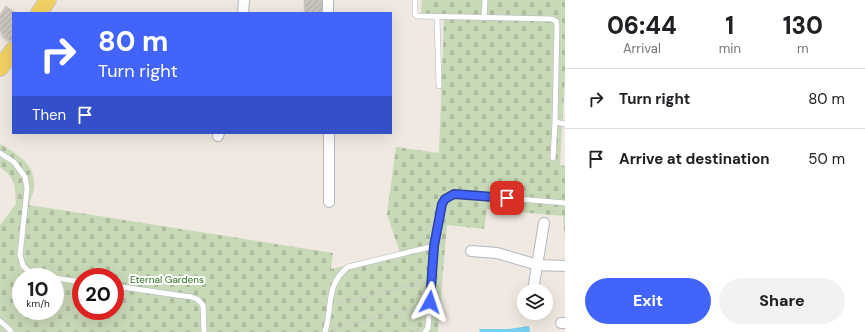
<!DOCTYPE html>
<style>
:root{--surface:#fff;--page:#f2f2f2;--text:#202124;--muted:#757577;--line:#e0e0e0;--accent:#4264fb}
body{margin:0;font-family:"DM Sans",sans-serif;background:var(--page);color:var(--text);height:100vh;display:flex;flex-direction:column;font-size:15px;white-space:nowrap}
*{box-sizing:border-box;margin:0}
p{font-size:13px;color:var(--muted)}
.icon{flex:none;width:22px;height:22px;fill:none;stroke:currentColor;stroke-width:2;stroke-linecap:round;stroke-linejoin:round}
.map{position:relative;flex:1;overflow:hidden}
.details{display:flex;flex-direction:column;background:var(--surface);width:300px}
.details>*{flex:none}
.hud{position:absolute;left:12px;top:12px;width:380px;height:122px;border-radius:0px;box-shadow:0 4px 16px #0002;background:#4264fb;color:#fff;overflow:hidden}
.buttons{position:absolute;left:517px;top:284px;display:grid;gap:8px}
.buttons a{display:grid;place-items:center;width:36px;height:36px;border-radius:50%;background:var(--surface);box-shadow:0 4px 16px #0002;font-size:20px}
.speed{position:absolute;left:12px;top:268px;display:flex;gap:8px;font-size:20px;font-weight:700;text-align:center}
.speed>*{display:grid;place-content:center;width:52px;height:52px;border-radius:50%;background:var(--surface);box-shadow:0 4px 16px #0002;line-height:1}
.speed small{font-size:10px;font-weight:400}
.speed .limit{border:6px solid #d22;background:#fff;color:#111}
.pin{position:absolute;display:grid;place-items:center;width:34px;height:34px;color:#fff;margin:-17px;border-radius:8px;box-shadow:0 2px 6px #0006}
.me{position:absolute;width:44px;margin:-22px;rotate:5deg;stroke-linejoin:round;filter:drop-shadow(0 0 3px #0008)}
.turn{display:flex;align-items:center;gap:14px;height:84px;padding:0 20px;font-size:18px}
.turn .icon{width:52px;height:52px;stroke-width:2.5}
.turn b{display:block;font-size:28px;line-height:34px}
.then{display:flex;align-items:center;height:38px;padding:0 20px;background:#0003;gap:8px;font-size:15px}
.eta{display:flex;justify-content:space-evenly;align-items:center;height:68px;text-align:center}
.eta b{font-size:24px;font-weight:800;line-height:28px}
.button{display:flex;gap:8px;margin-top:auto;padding:8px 20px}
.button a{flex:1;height:46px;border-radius:24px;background:var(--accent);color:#fff;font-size:16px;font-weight:800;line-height:46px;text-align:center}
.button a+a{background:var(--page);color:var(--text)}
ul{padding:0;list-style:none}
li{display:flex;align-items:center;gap:12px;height:60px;padding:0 20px;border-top:1px solid var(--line)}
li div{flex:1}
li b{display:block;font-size:15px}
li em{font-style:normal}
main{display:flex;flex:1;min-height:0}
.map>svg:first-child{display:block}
.cemetery{fill:url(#cemetery-stones);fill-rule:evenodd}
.water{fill:url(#water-waves)}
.building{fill:url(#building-hatch);stroke:#cbc5ba;filter:url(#shadow)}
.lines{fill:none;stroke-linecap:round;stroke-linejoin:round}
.service-casing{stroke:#b4b7c1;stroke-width:6}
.minor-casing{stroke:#b4b7c1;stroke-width:12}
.primary-casing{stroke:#c9c9c9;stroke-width:18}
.path{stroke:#c9c9c9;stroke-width:1.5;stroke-dasharray:3 2;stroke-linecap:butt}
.service{stroke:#fff;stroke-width:5}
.minor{stroke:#fff;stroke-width:10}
.primary{stroke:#f2d163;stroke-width:16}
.route-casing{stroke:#2b41a3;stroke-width:10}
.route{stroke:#4264fb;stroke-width:7}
.labels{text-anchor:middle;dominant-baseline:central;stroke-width:4;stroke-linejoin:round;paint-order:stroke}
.park-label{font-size:10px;fill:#2c6e1b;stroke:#fff}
</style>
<main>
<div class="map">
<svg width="565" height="332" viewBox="0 0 565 332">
<defs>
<pattern id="cemetery-stones" width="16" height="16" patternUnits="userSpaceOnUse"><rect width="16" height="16" fill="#c8d9b8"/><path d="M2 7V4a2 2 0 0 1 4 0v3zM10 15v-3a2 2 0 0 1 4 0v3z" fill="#acbb9e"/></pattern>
<pattern id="water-waves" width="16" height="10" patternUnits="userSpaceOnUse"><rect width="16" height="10" fill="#75cff0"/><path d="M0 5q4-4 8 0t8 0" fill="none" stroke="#66b2ce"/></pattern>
<pattern id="building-hatch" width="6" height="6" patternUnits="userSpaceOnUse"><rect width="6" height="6" fill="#cbc7bf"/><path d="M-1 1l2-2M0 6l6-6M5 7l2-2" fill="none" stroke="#afaba4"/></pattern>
<filter id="shadow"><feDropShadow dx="2.5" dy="4.5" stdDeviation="2" flood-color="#0004"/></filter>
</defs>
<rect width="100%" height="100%" fill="#efe9e1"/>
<!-- cemetery -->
<path class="cemetery" d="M422 0H565V78L560 165 565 166V240L563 216 487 209 484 229 447 225 438 332H0V225L16 204C15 186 16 179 0 167V144C17 154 36 164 34 187 34 193 30 199 29 205L333 253 331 269 400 253 387 214 396 147 439 153 444 18 421 16ZM21 277H55V311H21ZM81 277H115V311H81Z"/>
<!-- water -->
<path class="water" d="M529 326 530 332H480L479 329H509Z"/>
<!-- building -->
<path class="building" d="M304 0H322V13H305Z
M6 6 15 13H13V33L9 38 0 31V15Z"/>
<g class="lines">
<defs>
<path id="service" d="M415 0V14L417 16 552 19 556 21 557 25 555 122 553 158
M437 17 439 86
M484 18 485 0
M555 122 565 124
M0 153 14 162 25 177 27 189 20 255 23 266 31 273 47 277
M55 278 81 282
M115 286 191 297 197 299 203 305 204 332
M0 321 9 329 11 332
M325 332C333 307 325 285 348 267L434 246
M425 332 428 328 430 302 434 246 442 203C447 195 453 194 463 194L565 203"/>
<path id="minor" d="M328 0V13
M243 13 244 0
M329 133V202
M218 136 219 133
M471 251 497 253 538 265 565 266
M533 290 544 223
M561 323H565"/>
<path id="primary" d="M39 13 48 0
M0 68 13 50"/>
</defs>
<!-- service casing -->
<use href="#service" class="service-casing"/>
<!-- minor casing -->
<use href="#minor" class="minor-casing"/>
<!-- primary casing -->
<use href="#primary" class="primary-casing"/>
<!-- path -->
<path class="path" d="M336 304 426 282
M334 329 423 305
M411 332 419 330"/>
<!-- service -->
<use href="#service" class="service"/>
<!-- minor -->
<use href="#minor" class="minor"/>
<!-- primary -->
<use href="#primary" class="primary"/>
</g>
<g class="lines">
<defs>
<path id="route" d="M430 302 434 246 442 204 445 199 454 194 507 198"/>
</defs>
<!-- route casing -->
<use href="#route" class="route-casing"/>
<!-- route -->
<use href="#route" class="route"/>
</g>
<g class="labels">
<!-- park labels -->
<g class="park-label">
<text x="167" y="279">Eternal Gardens</text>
</g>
</g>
</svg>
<div class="buttons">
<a><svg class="icon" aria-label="layers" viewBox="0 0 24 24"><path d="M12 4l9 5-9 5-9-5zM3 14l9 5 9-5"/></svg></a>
</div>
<div class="speed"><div>10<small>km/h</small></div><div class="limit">20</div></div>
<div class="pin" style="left:507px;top:198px;background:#d93025"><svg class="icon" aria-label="arrive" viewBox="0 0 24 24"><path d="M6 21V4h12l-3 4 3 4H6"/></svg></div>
<svg class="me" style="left:430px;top:302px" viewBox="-20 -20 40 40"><path d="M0-17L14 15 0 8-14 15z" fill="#4264fb" stroke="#fff" stroke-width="4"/></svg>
<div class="hud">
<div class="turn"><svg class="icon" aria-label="right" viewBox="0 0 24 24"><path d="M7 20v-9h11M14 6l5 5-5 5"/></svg><div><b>80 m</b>Turn right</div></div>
<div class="then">Then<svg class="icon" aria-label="arrive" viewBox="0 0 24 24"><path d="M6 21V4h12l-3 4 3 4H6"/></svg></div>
</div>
</div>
<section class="details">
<div class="eta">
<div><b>06:44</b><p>Arrival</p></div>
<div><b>1</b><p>min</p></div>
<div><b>130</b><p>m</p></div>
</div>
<ul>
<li><svg class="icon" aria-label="right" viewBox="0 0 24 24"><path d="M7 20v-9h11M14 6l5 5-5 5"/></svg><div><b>Turn right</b></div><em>80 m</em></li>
<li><svg class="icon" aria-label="arrive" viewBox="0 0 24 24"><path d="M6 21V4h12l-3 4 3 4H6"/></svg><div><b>Arrive at destination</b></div><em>50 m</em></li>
</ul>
<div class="button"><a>Exit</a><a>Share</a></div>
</section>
</main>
